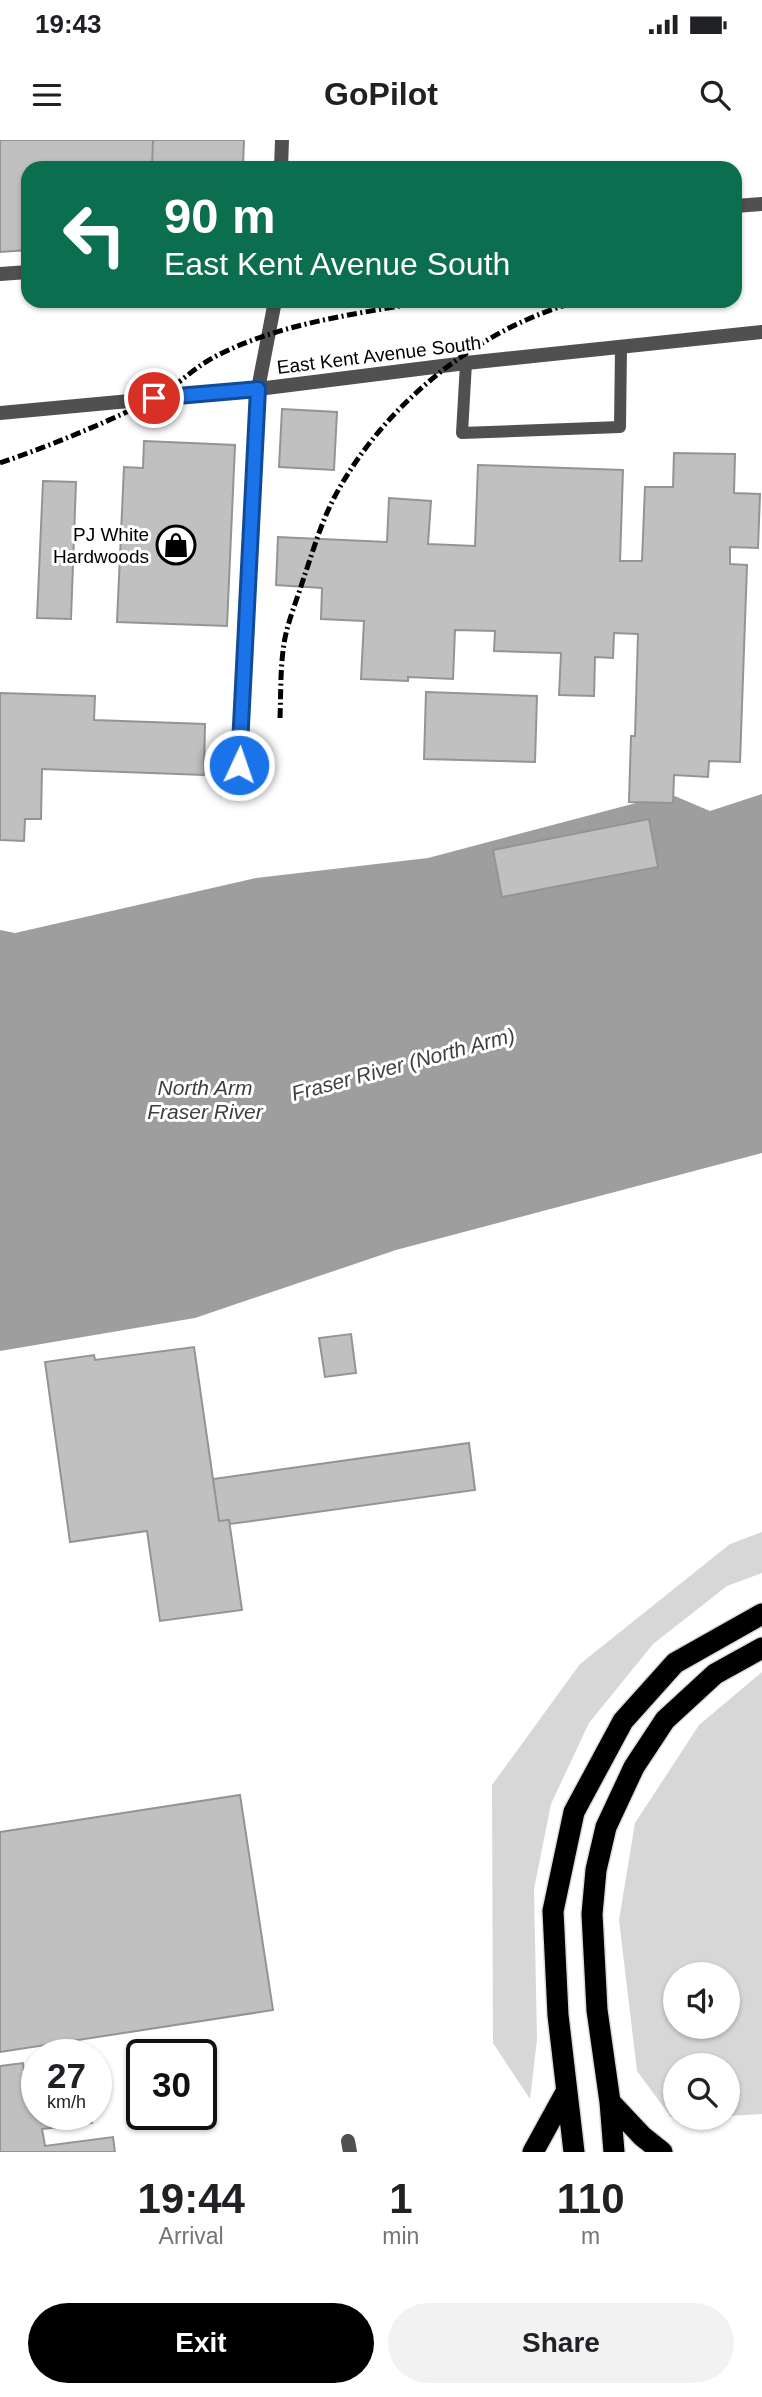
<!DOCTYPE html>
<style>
:root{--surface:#fff;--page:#f2f2f2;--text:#202124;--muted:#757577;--accent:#000}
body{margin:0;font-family:Helvetica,sans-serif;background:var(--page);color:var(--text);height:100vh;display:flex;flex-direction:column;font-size:26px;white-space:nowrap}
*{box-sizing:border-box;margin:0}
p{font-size:23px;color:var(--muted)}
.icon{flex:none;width:38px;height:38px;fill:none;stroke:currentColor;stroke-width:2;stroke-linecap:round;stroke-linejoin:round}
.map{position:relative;height:2012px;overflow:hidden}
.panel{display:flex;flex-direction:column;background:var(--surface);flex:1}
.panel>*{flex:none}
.top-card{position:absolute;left:21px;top:21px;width:721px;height:147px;border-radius:21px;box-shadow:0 2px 5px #0004;background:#0b6e4f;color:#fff;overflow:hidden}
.tools{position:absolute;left:663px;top:1822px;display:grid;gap:14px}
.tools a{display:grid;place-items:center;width:77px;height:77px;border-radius:50%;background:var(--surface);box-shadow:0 2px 5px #0004;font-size:35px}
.speed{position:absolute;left:21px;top:1899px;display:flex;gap:14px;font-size:35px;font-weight:700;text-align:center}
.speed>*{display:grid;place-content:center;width:91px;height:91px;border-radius:50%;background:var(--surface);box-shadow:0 2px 5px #0004;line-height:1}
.speed small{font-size:18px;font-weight:400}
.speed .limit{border:4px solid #111;border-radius:10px;background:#fff;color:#111}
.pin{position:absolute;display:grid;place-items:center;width:60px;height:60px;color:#fff;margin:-30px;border:4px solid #fff;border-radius:50%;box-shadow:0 2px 7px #0007}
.me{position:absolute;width:77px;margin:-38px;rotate:3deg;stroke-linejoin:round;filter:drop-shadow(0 0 5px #0008)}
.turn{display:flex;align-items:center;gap:24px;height:147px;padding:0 28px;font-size:32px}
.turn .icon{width:91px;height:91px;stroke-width:2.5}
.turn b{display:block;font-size:49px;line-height:60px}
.eta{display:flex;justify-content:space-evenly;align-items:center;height:119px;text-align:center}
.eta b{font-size:42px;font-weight:700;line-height:49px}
.cta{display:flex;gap:14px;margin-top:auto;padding:14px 28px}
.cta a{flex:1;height:80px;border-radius:42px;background:var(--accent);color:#fff;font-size:28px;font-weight:700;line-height:80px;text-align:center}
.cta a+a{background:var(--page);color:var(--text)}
.status{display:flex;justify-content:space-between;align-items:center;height:49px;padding:0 35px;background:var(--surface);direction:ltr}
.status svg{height:19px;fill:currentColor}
header{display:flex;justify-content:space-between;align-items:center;height:91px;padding:0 28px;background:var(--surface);font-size:32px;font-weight:700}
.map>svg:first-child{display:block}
.green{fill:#d7d7d7;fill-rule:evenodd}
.water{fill:#9e9e9e}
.building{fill:#c0c0c0;stroke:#949494;stroke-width:2}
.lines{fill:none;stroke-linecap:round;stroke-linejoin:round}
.motorway-casing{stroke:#dbdbdb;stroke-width:24}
.service{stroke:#505050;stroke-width:12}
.minor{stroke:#505050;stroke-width:14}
.tertiary{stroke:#505050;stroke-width:14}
.motorway{stroke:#000;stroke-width:21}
.rail{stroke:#000;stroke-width:5;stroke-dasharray:10 3.5 2 3.5;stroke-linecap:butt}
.route-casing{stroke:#114b97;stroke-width:18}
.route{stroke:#1a73e8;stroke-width:12}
.labels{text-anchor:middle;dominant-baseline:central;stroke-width:6;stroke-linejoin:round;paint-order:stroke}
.street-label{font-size:19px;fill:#000;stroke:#fff}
.poi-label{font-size:19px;fill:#000;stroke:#fff;text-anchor:end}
.water-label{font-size:21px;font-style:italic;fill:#3f3f3f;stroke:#fff}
</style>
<div class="status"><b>19:43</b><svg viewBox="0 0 49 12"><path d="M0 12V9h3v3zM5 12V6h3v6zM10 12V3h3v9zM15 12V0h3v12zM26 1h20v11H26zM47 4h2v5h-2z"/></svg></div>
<header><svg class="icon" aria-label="menu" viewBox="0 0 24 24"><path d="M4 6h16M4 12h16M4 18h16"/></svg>GoPilot<svg class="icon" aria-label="search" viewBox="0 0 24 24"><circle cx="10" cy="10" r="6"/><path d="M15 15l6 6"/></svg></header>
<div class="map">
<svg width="762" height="2012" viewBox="0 0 762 2012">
<rect width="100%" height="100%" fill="#fff"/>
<!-- green -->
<path class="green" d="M762 1392V1433L727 1446 653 1504 589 1583 551 1664 534 1749 537 1900 530 1959 493 1903 492 1645 580 1524 730 1404Z
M762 1532V1974L728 1976V1925H676L675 1977H671L637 1931 619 1780 635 1683 699 1585ZM676 1834H728V1886H676Z"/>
<!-- water -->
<path class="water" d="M670 654 710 671 762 654V1013L396 1110 195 1178 0 1211V790L15 793 256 738 428 718Z"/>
<!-- building -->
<path class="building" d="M0 0H153L152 28H28V110L0 112Z
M153 0H244L243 28H152Z
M282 269 337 272 334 330 279 327Z
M144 301 235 305 227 486 117 482 124 327 143 328Z
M674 313 735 314 734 353 760 354 758 408 730 407V424L747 425 740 622 709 621 708 637 674 635 673 663 629 662 631 596H635L638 494 614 493 613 518 595 517 594 556 559 555 561 513 494 511 495 491 455 490 453 539 408 537V541L361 539 364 481 321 479 322 448 276 445 278 397 387 402 389 358 431 361 428 404 475 406 478 325 623 330 620 421H642L645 347H673Z
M43 341 76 342 71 479 37 478Z
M426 552 537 556 535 622 424 619Z
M0 553 95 556 94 580 205 584 204 635 42 629 41 679H25L24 701 0 700Z
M649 679 658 727 502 757 493 710Z
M351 1194 356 1233 325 1237 319 1198Z
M194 1207 219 1381 229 1380 242 1470 160 1481 147 1391 70 1402 45 1222 94 1215 95 1220Z
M469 1303 475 1350 230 1384 229 1380 219 1381 213 1339Z
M240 1655 273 1870 0 1912V1692Z
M23 1923 27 1955 37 1954V1974H90L92 1983 42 1989 45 2006 113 1997 115 2012H0V1926Z"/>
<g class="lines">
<defs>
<path id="motorway" d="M610 1962 642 1996 662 2012
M533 2012 566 1952
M574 2012 558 1875 553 1771 574 1672 623 1581 675 1523 762 1474
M614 2012 610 1962 597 1870 592 1774 596 1730 606 1687 634 1627 665 1580 715 1534 762 1508"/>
</defs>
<!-- motorway casing -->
<use href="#motorway" class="motorway-casing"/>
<!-- service -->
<path class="service" d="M466 223 462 293 620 287 621 207"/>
<!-- minor -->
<path class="minor" d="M281 28 282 0
M0 273 258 249 466 223 762 192
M239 625 258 249 275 161
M348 2001 350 2012"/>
<!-- tertiary -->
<path class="tertiary" d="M735 66 762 64
M0 134 28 132"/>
<!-- motorway -->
<use href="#motorway" class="motorway"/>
<!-- rail -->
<path class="rail" d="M0 323C52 305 103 284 152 260 175 248 194 227 218 215 280 184 349 175 417 163
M280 578C281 552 280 524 285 498 289 478 298 457 304 437 313 411 321 383 334 358 382 266 479 187 580 161"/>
</g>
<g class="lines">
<defs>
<path id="route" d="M154 258 258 249 239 625"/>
</defs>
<!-- route casing -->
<use href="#route" class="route-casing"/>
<!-- route -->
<use href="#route" class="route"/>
</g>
<!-- icons -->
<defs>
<symbol id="shop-ring" viewBox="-11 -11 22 22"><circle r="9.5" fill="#fff" stroke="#000" stroke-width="1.5"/><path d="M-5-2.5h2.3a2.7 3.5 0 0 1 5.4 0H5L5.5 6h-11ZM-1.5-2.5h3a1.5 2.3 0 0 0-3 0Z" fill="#000"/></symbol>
</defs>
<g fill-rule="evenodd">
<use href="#shop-ring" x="154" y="383" width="44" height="44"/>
</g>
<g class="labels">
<!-- street labels -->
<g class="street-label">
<text transform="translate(379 215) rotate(-7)">East Kent Avenue South</text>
</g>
<!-- poi labels -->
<g class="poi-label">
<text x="149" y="394">PJ White<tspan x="149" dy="22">Hardwoods</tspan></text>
</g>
<!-- water labels -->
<g class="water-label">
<text transform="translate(403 924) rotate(-15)">Fraser River (North Arm)</text>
<text x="205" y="947">North Arm<tspan x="205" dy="24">Fraser River</tspan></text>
</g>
</g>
</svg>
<div class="tools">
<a><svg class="icon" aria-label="sound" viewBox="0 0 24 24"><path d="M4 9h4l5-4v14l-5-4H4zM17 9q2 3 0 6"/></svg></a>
<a><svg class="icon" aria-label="search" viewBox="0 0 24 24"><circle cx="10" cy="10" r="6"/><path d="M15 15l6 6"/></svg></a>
</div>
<div class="speed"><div>27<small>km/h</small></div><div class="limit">30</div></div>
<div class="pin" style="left:154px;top:258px;background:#d93025"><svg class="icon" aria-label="arrive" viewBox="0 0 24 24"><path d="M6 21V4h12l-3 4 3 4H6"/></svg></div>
<svg class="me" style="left:239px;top:625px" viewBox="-20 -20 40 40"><circle r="17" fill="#1a73e8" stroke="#fff" stroke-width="3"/><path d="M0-11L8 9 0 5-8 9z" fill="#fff"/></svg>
<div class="top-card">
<div class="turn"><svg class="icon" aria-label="left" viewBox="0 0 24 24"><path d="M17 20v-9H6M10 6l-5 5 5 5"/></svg><div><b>90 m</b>East Kent Avenue South</div></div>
</div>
</div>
<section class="panel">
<div class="eta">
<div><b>19:44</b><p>Arrival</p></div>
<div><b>1</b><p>min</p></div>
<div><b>110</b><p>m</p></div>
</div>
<div class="cta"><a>Exit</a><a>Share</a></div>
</section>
